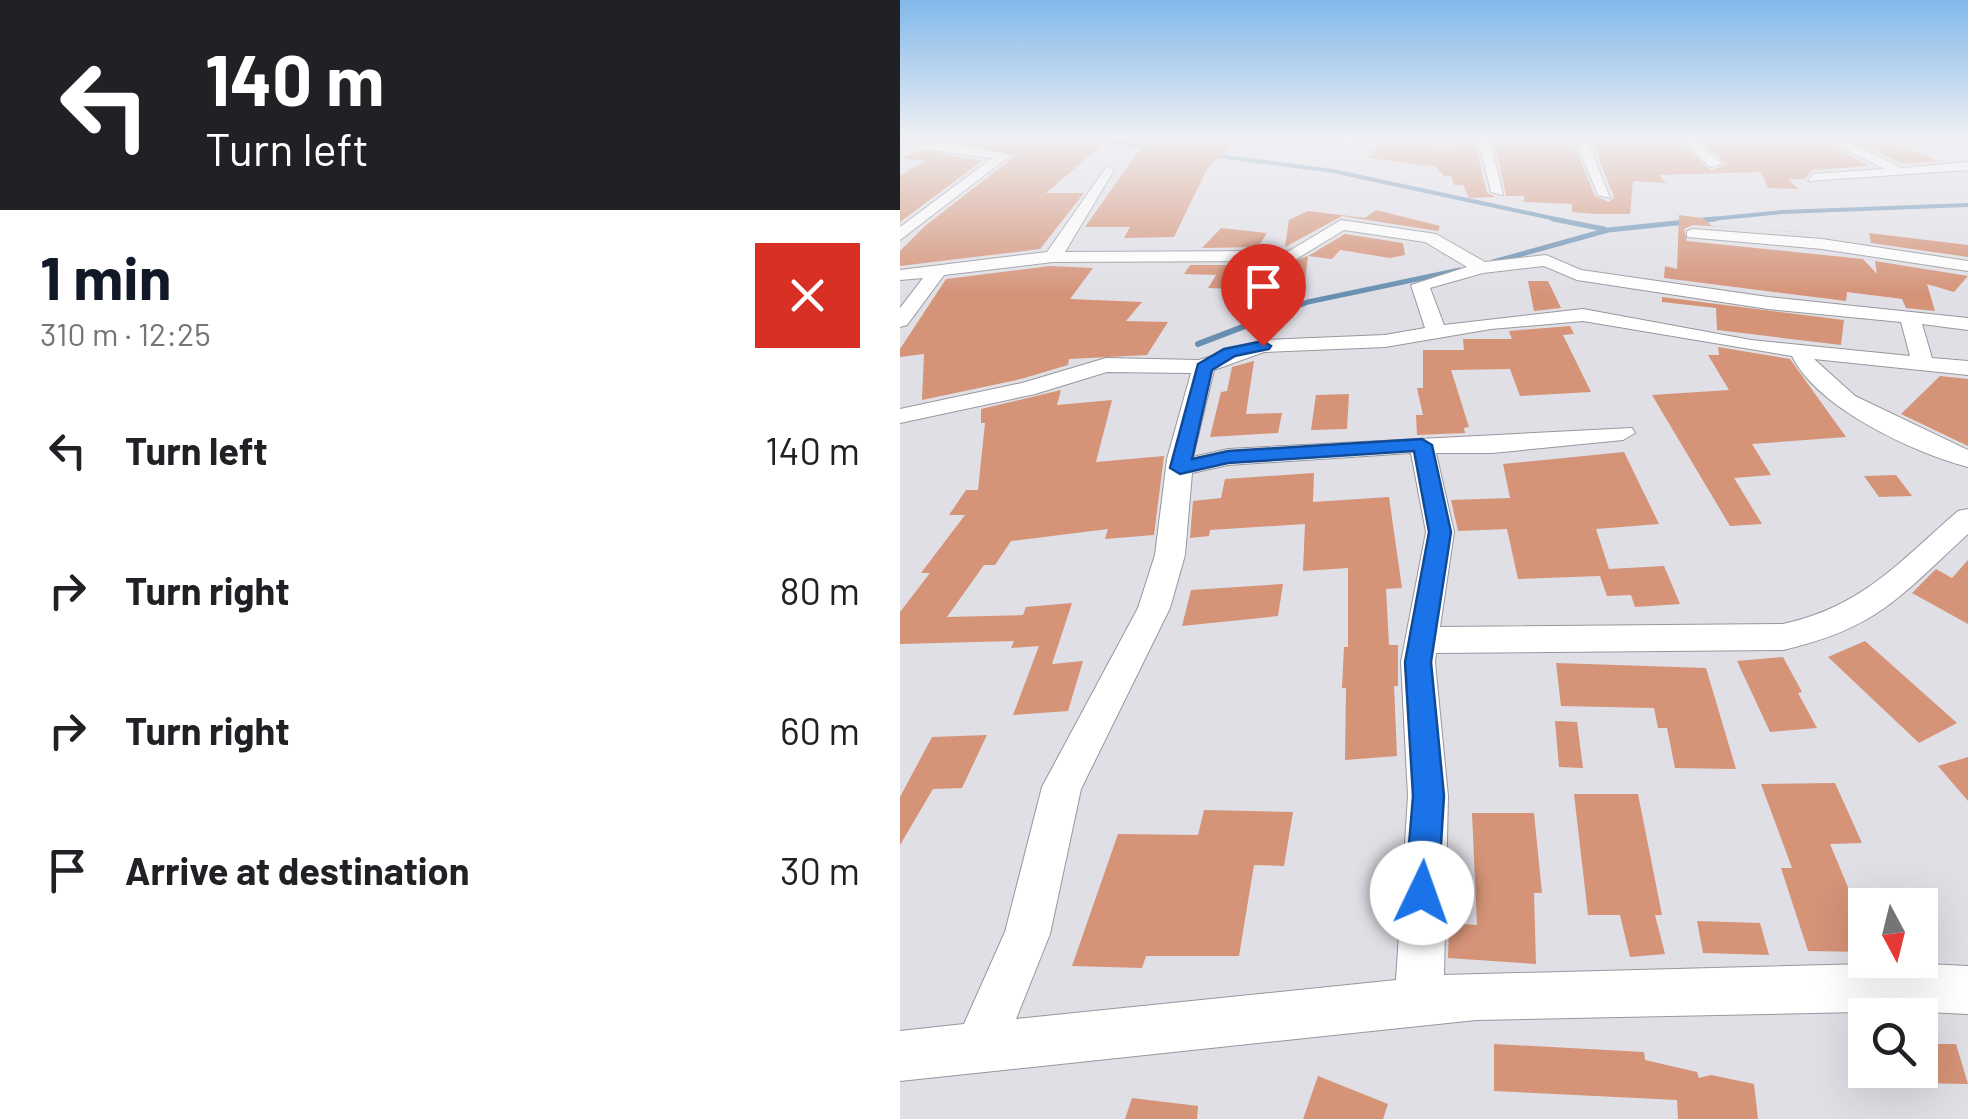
<!DOCTYPE html>
<meta charset="utf-8">
<style>
:root{--surface:#fff;--page:#f6f6f6;--text:#202124;--muted:#757577;--accent:#111827}
body{margin:0;font-family:Barlow,sans-serif;background:var(--page);color:var(--text);height:100vh;display:flex;flex-direction:column;font-size:38px;white-space:nowrap}
*{box-sizing:border-box;margin:0}
p{font-size:32px;color:var(--muted)}
.icon{flex:none;width:55px;height:55px;fill:none;stroke:currentColor;stroke-width:2;stroke-linecap:round;stroke-linejoin:round}
.map{position:relative;flex:1;overflow:hidden}
.details{display:flex;flex-direction:column;background:var(--surface);width:900px}
.details>*{flex:none}
.top-card{background:#202124;color:#fff;overflow:hidden}
.needle{width:65px;rotate:173deg}
.tools{position:absolute;left:948px;top:888px;display:grid;gap:20px}
.tools a{display:grid;place-items:center;width:90px;height:90px;border-radius:0px;background:var(--surface);box-shadow:0 10px 40px #0002;font-size:50px}
.pin{position:absolute;display:grid;place-items:center;width:85px;height:85px;color:#fff;margin:-102px -42px;border-radius:50% 50% 50% 0;rotate:-45deg;box-shadow:0 0 10px #0007}
.pin .icon{rotate:45deg}
.me{position:absolute;width:110px;margin:-55px;rotate:3deg;stroke-linejoin:round;filter:drop-shadow(0 0 8px #0008)}
.turn{display:flex;align-items:center;gap:35px;height:210px;padding:0 40px;font-size:45px}
.turn .icon{width:130px;height:130px;stroke-width:2.5}
.turn b{display:block;font-size:70px;line-height:85px}
.round{display:grid;place-items:center;flex:none;width:105px;height:105px;border-radius:0px;background:var(--page)}
.summary{display:flex;align-items:center;justify-content:space-between;height:170px;padding:0 40px}
h1{font-size:60px;font-weight:700;line-height:75px;color:var(--accent)}
ul{padding:0;list-style:none}
li{display:flex;align-items:center;gap:30px;height:140px;padding:0 40px}
li div{flex:1}
li b{display:block;font-size:38px}
li em{font-style:normal}
main{display:flex;flex:1;min-height:0}
.map>svg:first-child{display:block}
.lines{fill:none;stroke-linecap:round;stroke-linejoin:round}
.stream-far2{stroke:#688fb1;stroke-width:4}
.stream-far1{stroke:#688fb1;stroke-width:5}
.stream{stroke:#688fb1;stroke-width:6}
.building{fill:#d59378}
.minor-casing{stroke:#98979d;stroke-width:2}
.minor{fill:#fff;fill-rule:evenodd}
.route{fill:#1a73e8;stroke:#114b97;stroke-width:2.5}
</style>
<main>
<section class="details">
<div class="top-card">
<div class="turn"><svg class="icon" aria-label="left" viewBox="0 0 24 24"><path d="M17 20v-9H6M10 6l-5 5 5 5"/></svg><div><b>140 m</b>Turn left</div></div>
</div>
<div class="summary"><div><h1>1 min</h1><p>310 m · 12:25</p></div><a class="round" style="background:#d93025;color:#fff"><svg class="icon" aria-label="close" viewBox="0 0 24 24"><path d="M6 6l12 12M18 6L6 18"/></svg></a></div>
<ul>
<li><svg class="icon" aria-label="left" viewBox="0 0 24 24"><path d="M17 20v-9H6M10 6l-5 5 5 5"/></svg><div><b>Turn left</b></div><em>140 m</em></li>
<li><svg class="icon" aria-label="right" viewBox="0 0 24 24"><path d="M7 20v-9h11M14 6l5 5-5 5"/></svg><div><b>Turn right</b></div><em>80 m</em></li>
<li><svg class="icon" aria-label="right" viewBox="0 0 24 24"><path d="M7 20v-9h11M14 6l5 5-5 5"/></svg><div><b>Turn right</b></div><em>60 m</em></li>
<li><svg class="icon" aria-label="arrive" viewBox="0 0 24 24"><path d="M6 21V4h12l-3 4 3 4H6"/></svg><div><b>Arrive at destination</b></div><em>30 m</em></li>
</ul>
</section>
<div class="map">
<svg width="1068" height="1119" viewBox="0 0 1068 1119">
<rect width="100%" height="100%" fill="#e0dfe6"/>
<g class="lines">
<!-- stream-far2 -->
<path class="stream-far2" d="M196 140 252 147
M310 155 433 171 665 221
M791 221 882 212 1068 205"/>
<!-- stream-far1 -->
<path class="stream-far1" d="M653 219 704 229
M593 262 708 230 815 219
M347 325 408 302 560 270"/>
<!-- stream -->
<path class="stream" d="M298 344 353 323"/>
</g>
<!-- building -->
<path class="building" d="M50 139H209L146 193H184L140 249 0 266V251L25 226 115 156Z
M247 139 334 142 307 169 274 237 224 238 230 227H185Z
M482 139H533L530 146 575 144 587 193 596 197 569 198 563 185H554L551 176H544L536 167 468 158Z
M594 139 672 140 695 196 709 202 714 197 691 139H778L811 171 826 164 800 139 925 143 970 166 913 170 905 179H888L898 189 868 188 861 172 759 175 766 183 733 181 730 214H694L672 212V204L623 202 625 196H606Z
M990 142 1039 161 1003 164 959 143Z
M20 150 82 161 0 222V176L25 160 0 159Z
M476 210 540 226 538 231 442 216 385 247 389 220 408 211 465 218Z
M779 215 803 218 812 226 927 234 793 225 784 229 787 241 963 259 977 274 975 261 1068 276 1054 292 1027 284 1035 311 1006 308 1002 299 947 292 946 301 764 278 765 266 777 269Z
M321 228 367 233 358 247 302 248Z
M969 233 1068 245V257L971 243Z
M445 234 503 243 505 255 490 258 440 250 432 259 408 256Z
M408 256 405 280 380 282 382 265Z
M290 265H348L333 289 308 288 316 275 284 274Z
M150 266 193 268 170 299 242 302 226 321 268 322 247 355 169 359 168 365 121 379 22 400 24 354 0 357V349L46 279Z
M628 281H648L661 308 634 311Z
M762 297 944 320 941 345 817 330 816 308 762 302Z
M670 326 674 334 663 335 691 392 620 396 610 369 551 370 569 427 564 428 565 433 517 435 516 415H523L517 388H523V350H564L563 339H612L609 331Z
M818 347 890 359 946 437 852 444 871 475 834 478 862 524 830 526 752 395 829 390 808 355H819Z
M354 361 346 414 382 413 378 433 310 437 321 392 327 391 332 367Z
M1040 376 1068 379V446L1001 414Z
M161 390 157 405 212 400 196 462 264 456 254 535 205 539 208 529 111 541 95 565H84L47 617 123 615 126 607 172 603 152 664 183 661 168 711 113 715 139 646 111 648 114 641 0 644V612L30 573H21L65 515H49L66 490H78L85 423H81V409Z
M449 394 447 429 411 430 416 395Z
M724 452 759 524 696 529 709 569 764 566 780 604 735 607 731 595 707 596 700 576 618 579 607 529 558 531 551 500 610 498 603 464Z
M414 473 413 502 489 497 502 588 486 589 489 645H498V686H494L497 756 445 760 446 688H442L444 647H448V568L403 571 405 524 310 530 309 536 290 538 293 501 321 498 325 479Z
M996 475 1012 496 979 497 964 476Z
M1068 560V624L1012 593 1036 569 1052 578Z
M383 584 378 616 282 626 291 590Z
M965 641 1057 723 1019 743 928 657Z
M883 657 902 692 898 693 917 728 870 732 837 661Z
M656 663 806 668 836 769 775 768 767 728H758L754 708 661 706Z
M655 721 677 722 683 768 659 767Z
M87 735 62 788 33 789 0 845V797L32 737Z
M1068 757V801L1038 766Z
M935 783 962 843 930 844 965 928V952L908 951 881 868H892L861 784Z
M674 794H738L762 915H755L765 954 730 957 720 915H688Z
M304 810 393 812 384 866 354 865 339 956H246L242 968 172 966 218 834 298 835Z
M572 813H634L642 893H634L636 964 548 958 549 923 577 925Z
M797 921 860 923 869 955 803 953Z
M594 1044 744 1052 745 1060 797 1072 799 1078 811 1075 854 1084 858 1119H778L777 1100 594 1091Z
M1020 1044H1056L1068 1084 1020 1083Z
M418 1076 488 1104 483 1119H403Z
M232 1098 298 1106 297 1119H225Z"/>
<g class="lines">
<defs>
<path id="minor" d="M33 139 111 155 0 240V227L92 158 23 149V143Z
M444 139H457L444 151 438 147Z
M578 139H590L603 195 591 192Z
M675 139H687L710 198 698 195Z
M782 139H795L822 164 810 167Z
M926 139H941L1002 168 1068 162V170L908 181 913 174 984 169Z
M1027 139H1040L1034 143Z
M207 166 214 170 165 252 389 251 441 220 536 234 585 262 646 255 681 270 868 297 1068 318V330L1022 324 1032 358 1068 361V375L914 359 955 396 1068 450V467C1014 453 917 408 892 356L683 321 591 329 485 347 364 352 314 370 293 457 328 449 732 428 735 433 723 440 592 453H536L554 532 540 627 883 624C962 607 999 562 1058 511L1068 509V534C999 597 978 628 883 650L536 653 535 662 548 796 544 975 1006 963 1068 966V1014L1006 1011 576 1020 0 1081V1031L64 1024 105 932 142 787 238 608 255 555 267 459 291 373 207 372 135 394 0 423V409L122 383 206 358 299 360 363 340 485 335 525 328 511 285 567 267 525 242 444 230 393 261 153 262 44 275 7 325 0 327V308L23 278 0 280V270L147 252ZM644 266 677 280 868 309 1001 322 1010 356 851 340 683 309 544 325 530 288 583 273ZM511 453 526 532 501 662 508 796 496 980 116 1019 150 934 181 789 270 608 285 555 292 473 328 465Z
M793 229 922 239 1068 261V271L922 249 787 237V231Z"/>
</defs>
<!-- minor casing -->
<use href="#minor" class="minor-casing"/>
<!-- minor -->
<use href="#minor" class="minor"/>
</g>
<!-- sky -->
<linearGradient id="sky" x2="0" y2="1"><stop stop-color="#81b8ea"/><stop offset="0.47" stop-color="#f1f1f4"/><stop offset="1" stop-color="#f1f1f4" stop-opacity="0"/></linearGradient>
<rect width="1068" height="295" fill="url(#sky)"/>
<!-- route -->
<path class="route" d="M363 341 371 346 369 349 335 356 312 370 292 459 328 451 522 439 532 445 551 532 531 662 544 796 538 893 534 905 522 910 510 905 505 893 513 796 505 662 529 532 514 451 328 463 280 474 270 468 298 364 324 349Z"/>
</svg>
<div class="tools">
<a><svg class="needle" viewBox="-14 -14 28 28"><path d="M0-13l5 13h-10z" fill="#e53935"/><path d="M0 13l5-13h-10z" fill="#757577"/></svg></a>
<a><svg class="icon" aria-label="search" viewBox="0 0 24 24"><circle cx="10" cy="10" r="6"/><path d="M15 15l6 6"/></svg></a>
</div>
<div class="pin" style="left:363px;top:346px;background:#d93025"><svg class="icon" aria-label="arrive" viewBox="0 0 24 24"><path d="M6 21V4h12l-3 4 3 4H6"/></svg></div>
<svg class="me" style="left:522px;top:893px" viewBox="-20 -20 40 40"><circle r="19" fill="#fff"/><path d="M0-13L10 11 0 6-10 11z" fill="#1a73e8"/></svg>
</div>
</main>
